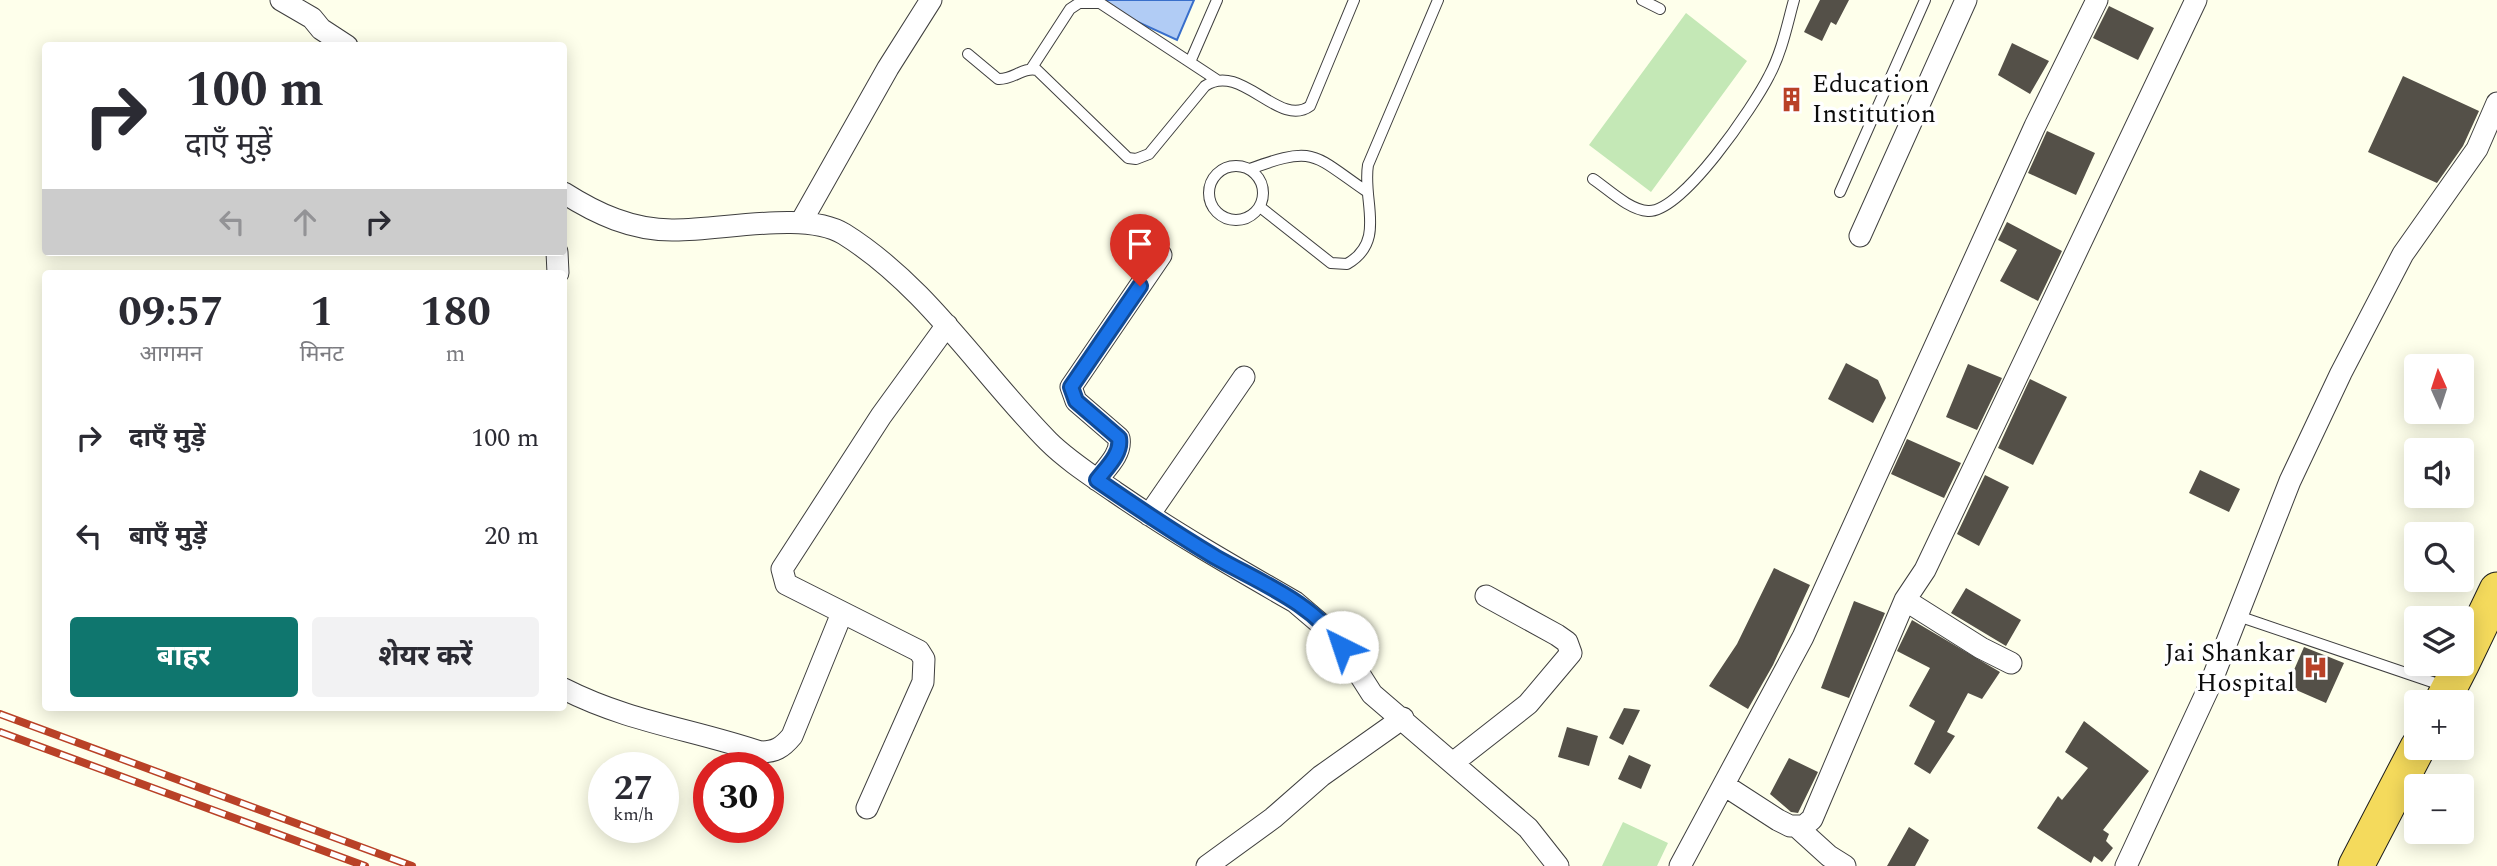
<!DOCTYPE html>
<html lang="hi">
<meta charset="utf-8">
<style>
:root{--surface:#fff;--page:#f2f2f3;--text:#2b2b33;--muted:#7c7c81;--accent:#0f766e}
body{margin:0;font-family:Spectral,"Noto Sans Devanagari",serif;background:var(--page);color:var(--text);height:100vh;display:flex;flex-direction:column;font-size:26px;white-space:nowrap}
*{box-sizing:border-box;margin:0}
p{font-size:23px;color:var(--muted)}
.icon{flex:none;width:38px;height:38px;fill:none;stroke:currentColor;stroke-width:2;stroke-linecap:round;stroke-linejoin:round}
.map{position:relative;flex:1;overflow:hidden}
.panel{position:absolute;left:42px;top:270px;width:525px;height:441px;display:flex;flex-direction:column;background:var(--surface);border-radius:7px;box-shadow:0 4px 18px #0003}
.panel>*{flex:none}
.banner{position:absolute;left:42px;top:42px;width:525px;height:214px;border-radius:7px;box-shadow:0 4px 18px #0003;background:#fff;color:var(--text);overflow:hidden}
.needle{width:46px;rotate:357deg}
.controls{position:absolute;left:2404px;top:354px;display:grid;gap:14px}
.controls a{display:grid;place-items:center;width:70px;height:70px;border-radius:7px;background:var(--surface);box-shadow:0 4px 18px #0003;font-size:35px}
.speed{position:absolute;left:588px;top:752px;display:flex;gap:14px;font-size:35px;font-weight:700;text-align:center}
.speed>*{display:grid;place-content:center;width:91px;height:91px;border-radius:50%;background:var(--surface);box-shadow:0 4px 18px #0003;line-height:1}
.speed small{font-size:18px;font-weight:400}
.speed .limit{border:10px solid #d22;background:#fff;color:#111}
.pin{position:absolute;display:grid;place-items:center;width:60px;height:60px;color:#fff;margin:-72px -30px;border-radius:50% 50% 50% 0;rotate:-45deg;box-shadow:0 0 7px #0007}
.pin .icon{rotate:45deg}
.me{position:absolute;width:77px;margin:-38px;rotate:319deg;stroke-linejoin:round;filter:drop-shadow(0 0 5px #0008)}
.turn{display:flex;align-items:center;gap:24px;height:147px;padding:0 28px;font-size:32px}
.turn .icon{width:91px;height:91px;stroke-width:2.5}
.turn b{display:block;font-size:49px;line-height:60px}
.lanes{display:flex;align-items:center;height:66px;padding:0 28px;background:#0003;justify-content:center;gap:35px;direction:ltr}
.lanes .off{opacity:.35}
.eta{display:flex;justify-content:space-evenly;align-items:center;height:119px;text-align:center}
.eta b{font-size:42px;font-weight:700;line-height:49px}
.button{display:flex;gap:14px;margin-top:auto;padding:14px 28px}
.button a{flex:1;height:80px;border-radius:7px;background:var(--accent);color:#fff;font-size:28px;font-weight:700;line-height:80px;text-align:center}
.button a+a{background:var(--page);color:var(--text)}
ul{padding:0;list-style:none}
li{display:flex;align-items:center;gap:21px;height:98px;padding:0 28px}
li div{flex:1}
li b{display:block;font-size:26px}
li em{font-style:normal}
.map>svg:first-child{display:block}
.green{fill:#c4e8b6}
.water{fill:#b1ccf5;stroke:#396fcb;stroke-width:2}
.building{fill:#545048}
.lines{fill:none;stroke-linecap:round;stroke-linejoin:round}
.service-casing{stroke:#3f3f3f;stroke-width:12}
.minor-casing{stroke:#3f3f3f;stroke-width:23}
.trunk-casing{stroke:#1d1d1d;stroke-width:37}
.service{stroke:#fff;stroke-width:10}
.minor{stroke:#fff;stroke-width:21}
.trunk{stroke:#f4da5c;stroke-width:35}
.rail-casing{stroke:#b94127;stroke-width:8}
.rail{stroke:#fff;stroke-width:5;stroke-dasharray:16;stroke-linecap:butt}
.route-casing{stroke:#114b97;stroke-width:18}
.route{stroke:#1a73e8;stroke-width:12}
.labels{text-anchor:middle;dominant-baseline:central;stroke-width:7;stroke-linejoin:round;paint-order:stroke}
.poi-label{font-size:26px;fill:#0c0c0c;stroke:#fff;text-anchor:start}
</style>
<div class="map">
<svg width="2497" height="866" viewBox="0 0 2497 866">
<rect width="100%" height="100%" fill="#feffeb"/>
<!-- green -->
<path class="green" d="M1686 13 1747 61 1651 192 1589 145Z
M1623 822 1668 843 1657 866H1602Z"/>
<!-- water -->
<path class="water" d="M1090 0H1194L1177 40Z"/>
<!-- building -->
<path class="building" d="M1820 0H1849L1836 25 1831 22 1822 41 1804 32Z
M2109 6 2154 28 2138 60 2093 38Z
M2012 43 2049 61 2030 94 1998 75Z
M2403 76 2479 111 2463 146 2437 183 2368 152Z
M2047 131 2095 153 2076 195 2028 173Z
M2007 222 2062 251 2038 301 2000 281 2017 250 1998 240Z
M1846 363 1878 380 1886 398 1873 423 1828 399Z
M1968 364 2002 378 1977 430 1946 417Z
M2030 379 2067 397 2033 465 1998 448Z
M1907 439 1961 463 1944 498 1891 474Z
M2200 470 2240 489 2229 512 2189 493Z
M1985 475 2009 487 1979 546 1957 534Z
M1774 568 1810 585 1773 665 1748 709 1709 686 1737 644Z
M1966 588 2021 620 2006 646 1951 613Z
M1854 601 1885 613 1849 698 1821 688Z
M1912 620 2000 672 1982 699 1968 693 1947 732 1955 736 1930 774 1914 764 1935 721 1909 706 1930 668 1897 651Z
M2304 647 2344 663 2326 703 2287 686Z
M1624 708 1640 710 1623 745 1609 738Z
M2084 721 2149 771 2103 830 2109 834 2106 841 2113 848 2102 862 2094 856 2091 863 2037 828 2058 796 2062 800 2088 768 2065 752Z
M1567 727 1598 736 1589 766 1558 757Z
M1629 755 1651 765 1641 789 1618 779Z
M1789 758 1818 772 1798 813 1791 812 1770 794Z
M1909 827 1929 840 1915 866H1887Z"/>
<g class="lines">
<defs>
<path id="service" d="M1642 0 1660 9
M968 54 998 79C1013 80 1022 67 1037 70L1128 158 1136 159 1149 154 1205 86C1241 61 1279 129 1310 106L1354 0
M1190 62 1217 0
M1031 69 1070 9 1079 3H1100L1217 80
M1209 193a27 27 0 1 1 54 0a27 27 0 1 1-54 0Z
M1250 169C1315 145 1312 154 1366 191
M1593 179C1608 189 1629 210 1648 211 1682 213 1754 106 1769 76 1782 52 1787 25 1794 0
M1840 192 1925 0
M1260 207 1331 263 1347 264C1387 241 1362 201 1368 165L1438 0
M2238 616 2444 686"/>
<path id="minor" d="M281 0 312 18 321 29 347 46
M564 193C597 214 632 230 672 230 720 231 805 210 844 234 927 286 980 372 1048 441 1067 460 1092 476 1115 492 1173 532 1234 567 1295 602L1335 636 1372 694 1528 828 1558 866
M801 222 888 68 931 0
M1860 236 1966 0
M557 252 558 273
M1097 480C1106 468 1122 454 1119 438L1076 401 1071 387 1161 255
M1149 515 1244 377
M1905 600 1981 648 2011 663
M564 689C629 722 692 729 760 752 775 752 782 748 792 736L842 613
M1454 762 1528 704 1571 653 1567 642 1557 635 1486 596
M1724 785 1778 820 1790 826H1804L1812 819 1905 600 1925 570 2196 0
M867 808 923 682 924 659 919 651 786 584 782 569 881 416 947 325
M1797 827 1829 856 1845 866
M1207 866 1273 818 1321 776 1403 718
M1680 866 1803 637 2035 126 2097 0
M2126 866 2210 685 2290 481 2341 373 2403 254 2477 149 2497 103"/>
<path id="trunk" d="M2462 663 2497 590
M2442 702 2462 663
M2356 866 2418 747"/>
</defs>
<!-- service casing -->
<use href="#service" class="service-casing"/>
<!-- minor casing -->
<use href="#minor" class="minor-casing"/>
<!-- trunk casing -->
<use href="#trunk" class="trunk-casing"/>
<!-- service -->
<use href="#service" class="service"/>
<!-- minor -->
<use href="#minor" class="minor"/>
<!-- trunk -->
<use href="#trunk" class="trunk"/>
<defs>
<path id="rail" d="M0 714 412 866
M0 732 365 866"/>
</defs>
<!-- rail casing -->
<use href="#rail" class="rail-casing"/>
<!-- rail -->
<use href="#rail" class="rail"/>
</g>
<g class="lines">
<defs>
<path id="route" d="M1140 286 1071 387 1076 401 1119 438C1122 454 1106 468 1097 480 1136 507 1175 533 1215 557 1259 582 1314 603 1342 647"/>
</defs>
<!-- route casing -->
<use href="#route" class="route-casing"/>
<!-- route -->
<use href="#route" class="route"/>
</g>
<!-- icons -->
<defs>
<symbol id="building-bare" viewBox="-9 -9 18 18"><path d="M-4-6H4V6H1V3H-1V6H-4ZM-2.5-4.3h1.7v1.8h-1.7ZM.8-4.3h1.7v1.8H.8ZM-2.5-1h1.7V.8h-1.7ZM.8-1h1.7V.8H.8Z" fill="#b94127" stroke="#fff" stroke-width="2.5" paint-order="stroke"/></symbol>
<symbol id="hospital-bare" viewBox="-9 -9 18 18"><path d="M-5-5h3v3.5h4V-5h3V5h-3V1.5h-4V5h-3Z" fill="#b94127" stroke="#fff" stroke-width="2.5" paint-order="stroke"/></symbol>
</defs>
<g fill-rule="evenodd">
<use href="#building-bare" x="1774" y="82" width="35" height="35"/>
<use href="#hospital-bare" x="2298" y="650" width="35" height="35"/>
</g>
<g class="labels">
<!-- poi labels -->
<g class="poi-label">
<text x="1812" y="84">Education<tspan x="1812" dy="30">Institution</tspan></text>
<text x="2295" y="653" text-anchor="end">Jai Shankar<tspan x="2295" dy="30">Hospital</tspan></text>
</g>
</g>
</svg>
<div class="controls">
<a><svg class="needle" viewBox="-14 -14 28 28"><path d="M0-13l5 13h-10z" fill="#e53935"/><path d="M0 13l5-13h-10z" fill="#7c7c81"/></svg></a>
<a><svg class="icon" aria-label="sound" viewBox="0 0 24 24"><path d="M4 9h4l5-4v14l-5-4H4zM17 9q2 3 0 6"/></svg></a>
<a><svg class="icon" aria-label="search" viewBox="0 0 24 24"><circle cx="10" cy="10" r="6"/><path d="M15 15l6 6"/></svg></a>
<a><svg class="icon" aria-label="layers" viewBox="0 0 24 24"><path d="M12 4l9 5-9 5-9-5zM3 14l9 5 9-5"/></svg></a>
<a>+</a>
<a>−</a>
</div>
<div class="speed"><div>27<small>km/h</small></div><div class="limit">30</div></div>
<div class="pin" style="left:1140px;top:286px;background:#d93025"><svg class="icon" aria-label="arrive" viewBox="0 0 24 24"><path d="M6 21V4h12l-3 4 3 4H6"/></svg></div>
<svg class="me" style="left:1342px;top:647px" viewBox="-20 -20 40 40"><circle r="19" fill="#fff"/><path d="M0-13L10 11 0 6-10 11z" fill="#1a73e8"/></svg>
<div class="banner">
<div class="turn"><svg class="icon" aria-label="right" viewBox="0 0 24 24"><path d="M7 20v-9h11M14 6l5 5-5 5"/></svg><div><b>100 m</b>दाएँ मुड़ें</div></div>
<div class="lanes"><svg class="icon off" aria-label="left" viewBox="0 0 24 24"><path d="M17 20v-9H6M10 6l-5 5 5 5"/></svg><svg class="icon off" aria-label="ahead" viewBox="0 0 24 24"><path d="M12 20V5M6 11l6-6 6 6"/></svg><svg class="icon" aria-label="right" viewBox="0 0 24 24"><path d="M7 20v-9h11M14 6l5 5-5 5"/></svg></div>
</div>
<section class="panel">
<div class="eta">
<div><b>09:57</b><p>आगमन</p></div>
<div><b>1</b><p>मिनट</p></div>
<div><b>180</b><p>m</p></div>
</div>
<ul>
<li><svg class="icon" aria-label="right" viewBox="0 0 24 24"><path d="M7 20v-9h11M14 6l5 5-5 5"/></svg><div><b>दाएँ मुड़ें</b></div><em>100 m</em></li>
<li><svg class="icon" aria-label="left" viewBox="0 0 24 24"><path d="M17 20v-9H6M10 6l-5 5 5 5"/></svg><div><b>बाएँ मुड़ें</b></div><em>20 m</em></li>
</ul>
<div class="button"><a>बाहर</a><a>शेयर करें</a></div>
</section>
</div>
